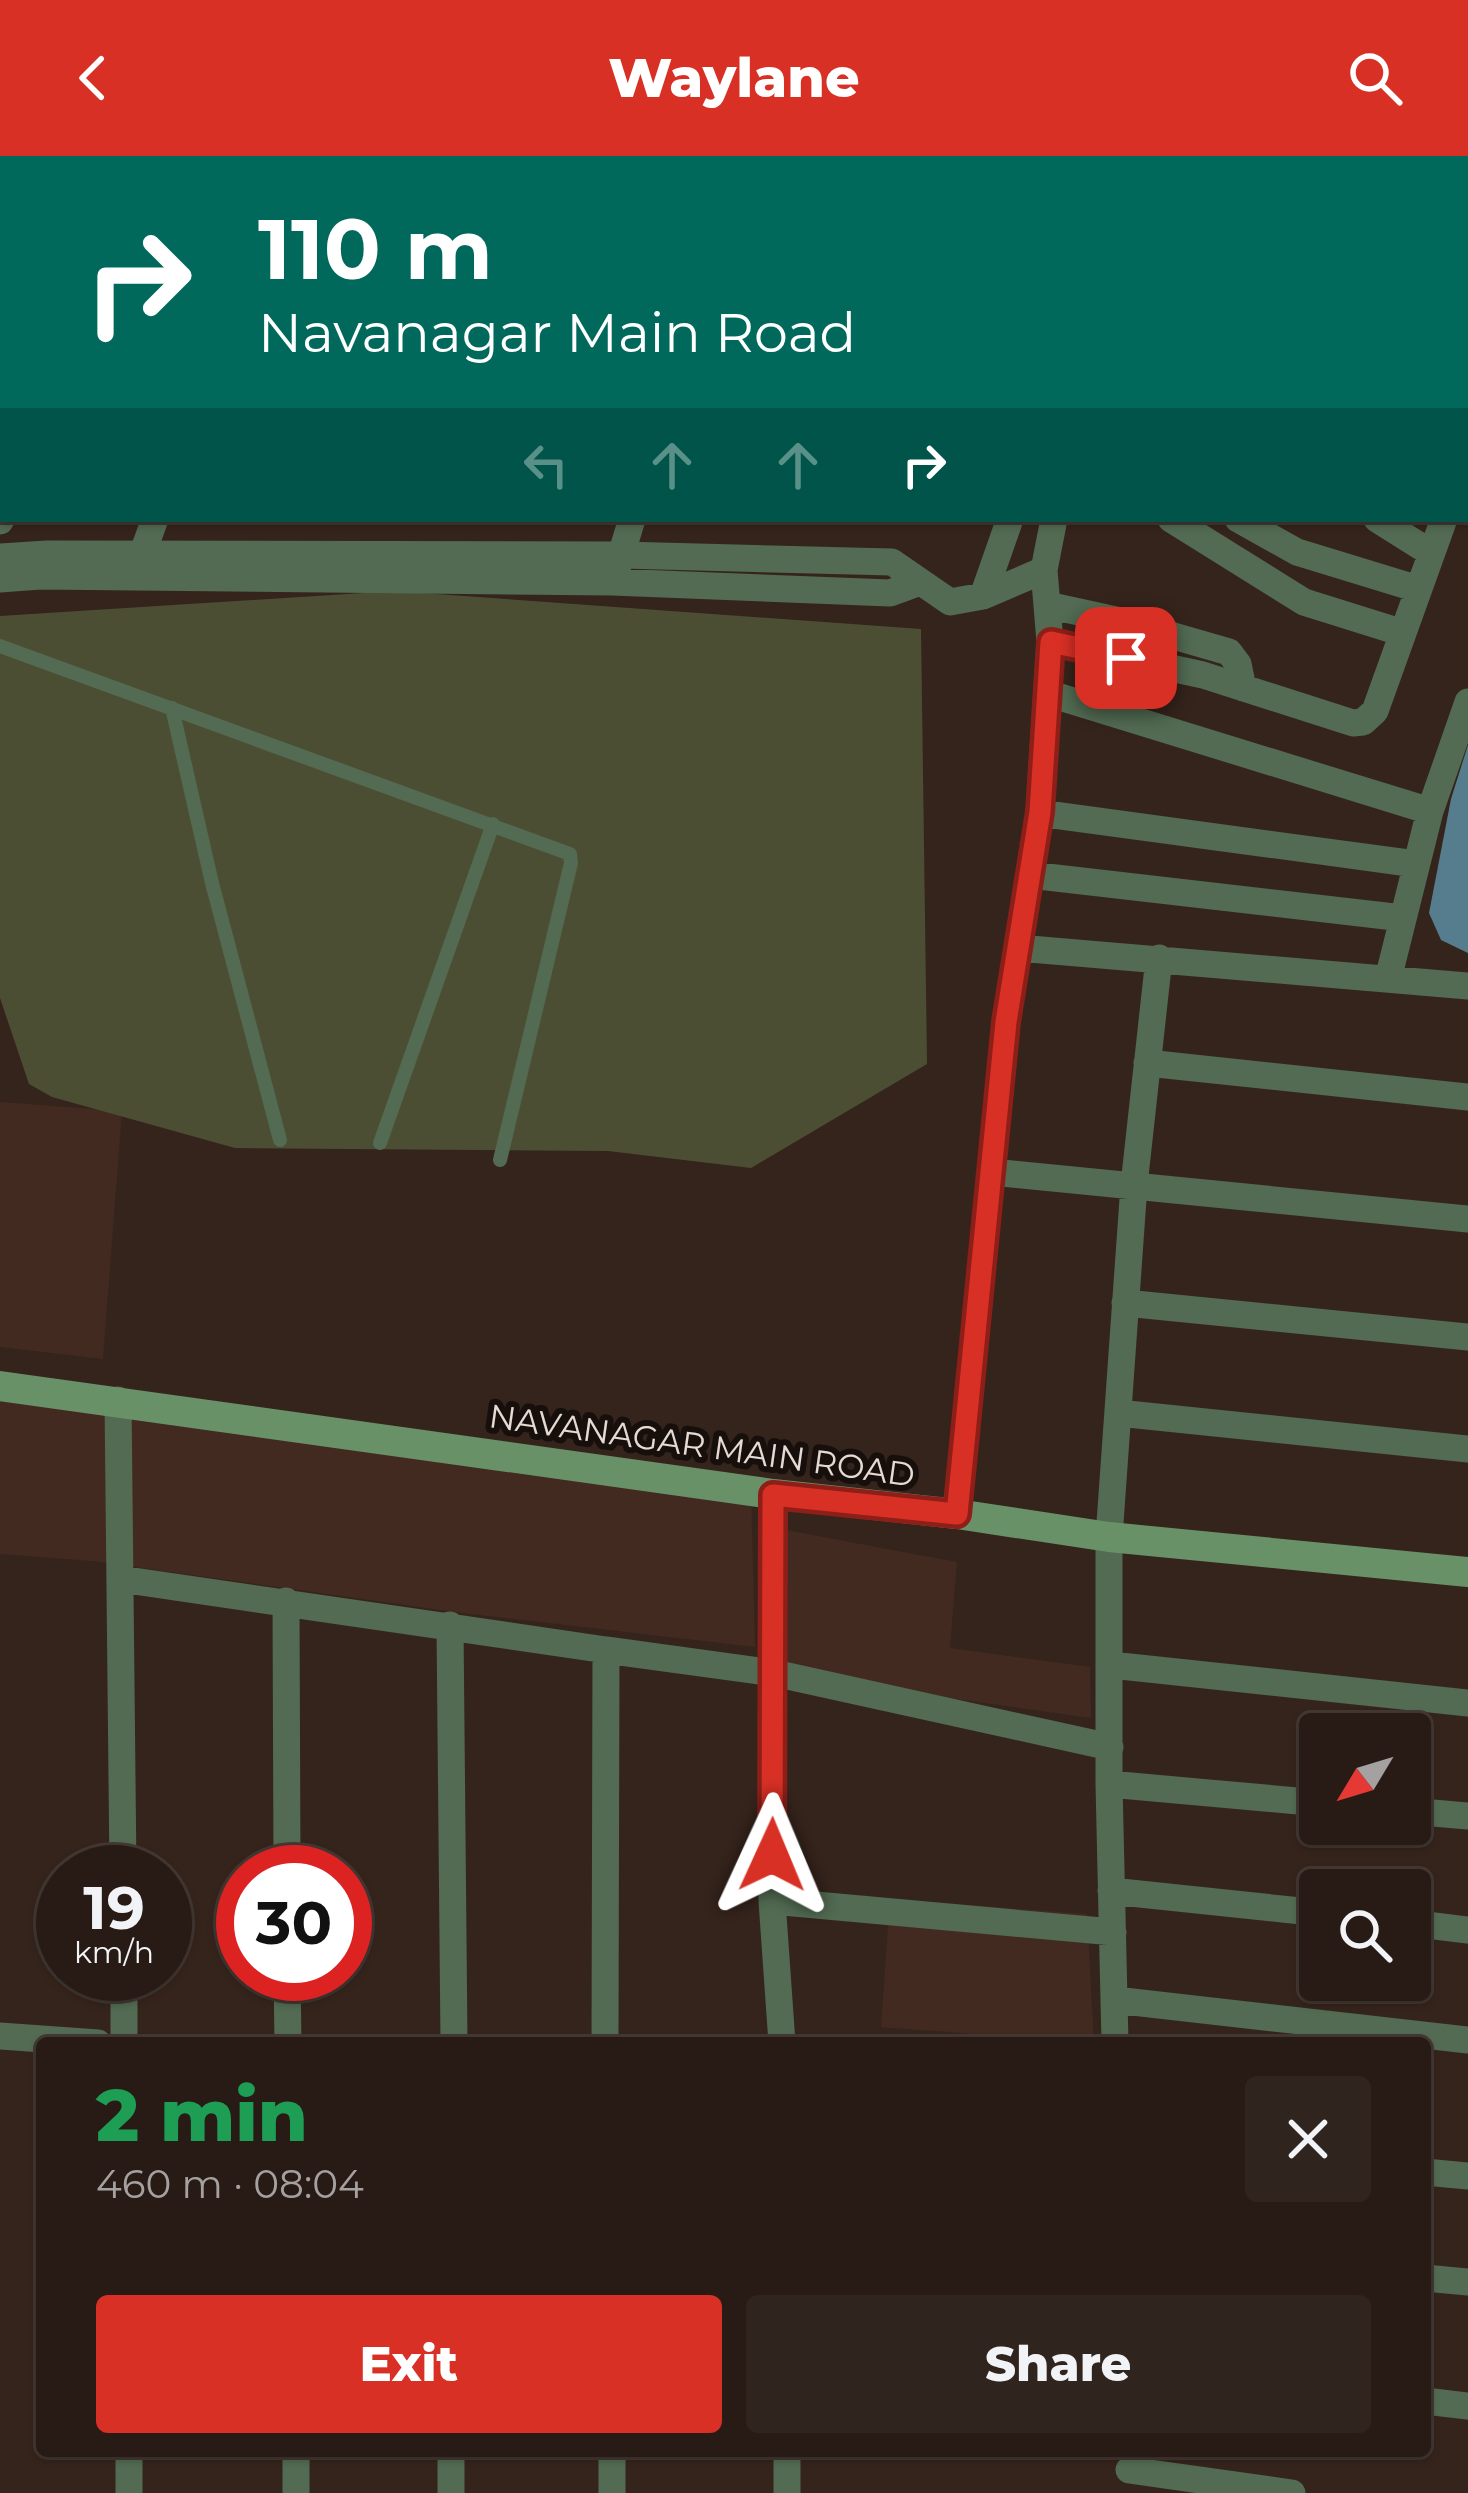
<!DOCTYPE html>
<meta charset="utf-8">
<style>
:root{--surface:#281b15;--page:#30241e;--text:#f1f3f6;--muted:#a5a1a0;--line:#443934;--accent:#d93025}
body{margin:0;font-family:Montserrat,sans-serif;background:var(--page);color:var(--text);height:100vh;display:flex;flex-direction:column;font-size:45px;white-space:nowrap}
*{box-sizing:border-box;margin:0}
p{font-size:39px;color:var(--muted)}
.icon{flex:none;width:66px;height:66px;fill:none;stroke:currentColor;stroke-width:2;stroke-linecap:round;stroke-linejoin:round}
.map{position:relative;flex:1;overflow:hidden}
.details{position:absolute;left:36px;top:1881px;width:1395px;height:420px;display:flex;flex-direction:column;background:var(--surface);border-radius:12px;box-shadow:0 3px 9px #0004,0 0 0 3px var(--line)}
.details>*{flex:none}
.guide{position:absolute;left:0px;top:0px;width:1470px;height:366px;box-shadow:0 3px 9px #0004,0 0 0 3px var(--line);background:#00695c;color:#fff;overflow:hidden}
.needle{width:78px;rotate:232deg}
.fabs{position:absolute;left:1299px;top:1557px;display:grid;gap:24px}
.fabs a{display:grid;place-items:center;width:132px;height:132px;border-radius:12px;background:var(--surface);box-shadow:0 3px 9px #0004,0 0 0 3px var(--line);font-size:60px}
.speed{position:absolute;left:36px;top:1689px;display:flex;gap:24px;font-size:60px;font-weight:700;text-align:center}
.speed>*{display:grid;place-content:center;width:156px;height:156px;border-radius:50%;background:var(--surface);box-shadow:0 3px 9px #0004,0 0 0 3px var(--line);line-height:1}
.speed small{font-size:30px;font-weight:400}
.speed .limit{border:18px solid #d22;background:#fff;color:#111}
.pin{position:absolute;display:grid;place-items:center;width:102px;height:102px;color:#fff;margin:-51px;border-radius:24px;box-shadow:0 6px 18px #0006}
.me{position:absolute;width:132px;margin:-66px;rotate:1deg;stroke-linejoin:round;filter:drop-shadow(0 0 9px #0008)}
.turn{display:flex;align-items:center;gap:42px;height:252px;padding:0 60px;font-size:54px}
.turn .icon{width:156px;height:156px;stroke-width:2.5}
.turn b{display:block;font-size:84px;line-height:102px}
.lanes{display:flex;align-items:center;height:114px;padding:0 60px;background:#0003;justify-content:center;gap:60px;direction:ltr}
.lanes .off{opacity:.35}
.round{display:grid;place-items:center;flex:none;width:126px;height:126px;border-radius:12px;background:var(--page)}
.overview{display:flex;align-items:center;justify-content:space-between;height:204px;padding:0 60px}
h1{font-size:72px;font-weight:800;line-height:90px;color:#1e9e55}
.primary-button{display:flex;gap:24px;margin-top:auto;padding:24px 60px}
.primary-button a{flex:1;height:138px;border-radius:12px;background:var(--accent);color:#fff;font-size:48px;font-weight:800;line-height:138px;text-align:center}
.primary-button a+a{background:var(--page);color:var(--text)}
header{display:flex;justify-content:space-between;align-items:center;height:156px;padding:0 60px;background:var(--accent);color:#fff;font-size:54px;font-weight:800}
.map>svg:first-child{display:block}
.built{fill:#422a20}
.green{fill:#4c4e34}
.water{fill:#557d8d}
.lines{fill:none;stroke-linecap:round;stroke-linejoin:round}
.service{stroke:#526b52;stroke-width:14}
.minor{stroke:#526b52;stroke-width:27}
.secondary{stroke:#699168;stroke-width:30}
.route-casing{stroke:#8d1f18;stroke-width:30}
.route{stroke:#d93025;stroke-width:21}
.labels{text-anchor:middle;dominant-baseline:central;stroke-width:12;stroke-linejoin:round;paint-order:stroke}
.street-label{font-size:33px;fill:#e6dad5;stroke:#170f0c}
</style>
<header><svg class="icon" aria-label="back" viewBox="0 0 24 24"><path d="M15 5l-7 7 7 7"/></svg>Waylane<svg class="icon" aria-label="search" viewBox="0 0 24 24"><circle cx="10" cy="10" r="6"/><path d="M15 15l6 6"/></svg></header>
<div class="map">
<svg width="1468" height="2337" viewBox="0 0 1468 2337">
<rect width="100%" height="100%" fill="#35241c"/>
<!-- built -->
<path class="built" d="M0 946 122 955 103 1203 0 1191Z
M0 1238 751 1334 755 1491 462 1457 92 1405 0 1398Z
M780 1373 957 1406 950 1492 1090 1511 1091 1562 773 1517Z
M890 1743 1087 1758 1094 1887 881 1871Z"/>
<!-- green -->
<path class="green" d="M394 435 921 473 927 908 751 1012 608 995 235 992 52 941 29 928 0 842V460Z"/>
<!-- water -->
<path class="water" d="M1468 589V797L1441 784 1429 757 1451 643Z"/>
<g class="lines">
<!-- service -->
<path class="service" d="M0 490 570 698 571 707 500 1004
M172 552 212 727 280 984
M380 987 493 668"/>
<!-- minor -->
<path class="minor" d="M1163 0 1165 3
M1290 0 1292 3
M155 3 157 0
M283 3 284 0
M392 3 393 0
M733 3 734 0
M899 3 900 0
M1069 3 1070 0
M1203 3 1207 0
M1314 3 1318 0
M1467 6H1468
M1467 120 1468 121
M1467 215 1468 214
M1467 253 1468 254
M1467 323H1468
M1171 363 1304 446 1403 477
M1238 363 1297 396 1418 433
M1377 363 1431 397
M0 365 3 360
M0 401 47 398 622 399 892 406 950 446 983 440 1044 414
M138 410 155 363
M616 416 632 363
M0 423 40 420 612 426 890 437 920 426
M983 440 1010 363
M1047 449 1125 466 1229 496 1238 508 1243 532
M1050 486 1203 519 1353 567 1363 566 1375 555 1444 363
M1047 537 1430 655
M1039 657 1416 708
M1030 719 1403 762
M1018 792 1468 830
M1388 823 1430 655 1468 546
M1147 907 1468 941
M992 1016 1468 1063
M1125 1147 1468 1181
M118 1244 123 1716
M1118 1257 1468 1293
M773 1338 772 1745 782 1887
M957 1358 1007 866 1039 657 1050 486 1044 414 1054 363
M120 1423 606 1494
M286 1445 287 1716
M450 1469 454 1887
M1111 1509 1468 1547
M1109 1628 1320 1647
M1410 1655 1468 1660
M1111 1735 1320 1757
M772 1745 1113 1776
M1410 1767 1468 1774
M124 1818V1887
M287 1818 288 1887
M1115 1844 1468 1884
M0 1880 98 1887
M605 1887 606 1494 774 1517 1110 1591
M1115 1887 1109 1628V1381L1134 1029 1159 802
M1425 2016 1468 2020
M1425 2122 1468 2126
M1425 2245 1468 2250
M129 2295V2337
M612 2295V2337
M787 2295V2337
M1129 2314 1292 2337
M296 2337V2295
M451 2337V2295"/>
<!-- secondary -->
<path class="secondary" d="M0 1230 773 1338 957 1358 1109 1381 1468 1416"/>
</g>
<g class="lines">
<defs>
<path id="route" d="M772 1699 773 1339 957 1358 1006 866 1040 656 1051 486 1126 502"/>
</defs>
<!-- route casing -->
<use href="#route" class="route-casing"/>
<!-- route -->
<use href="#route" class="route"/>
</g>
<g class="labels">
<!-- street labels -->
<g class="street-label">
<text transform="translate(702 1289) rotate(8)">NAVANAGAR MAIN ROAD</text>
</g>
</g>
</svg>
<div class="fabs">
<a><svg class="needle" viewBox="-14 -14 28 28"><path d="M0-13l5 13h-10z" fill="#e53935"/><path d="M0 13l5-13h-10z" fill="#a5a1a0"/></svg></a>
<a><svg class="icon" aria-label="search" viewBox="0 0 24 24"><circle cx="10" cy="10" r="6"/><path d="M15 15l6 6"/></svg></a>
</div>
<div class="speed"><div>19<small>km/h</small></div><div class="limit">30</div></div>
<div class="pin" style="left:1126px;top:502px;background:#d93025"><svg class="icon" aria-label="arrive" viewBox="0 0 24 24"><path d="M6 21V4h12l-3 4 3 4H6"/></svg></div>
<svg class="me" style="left:772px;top:1699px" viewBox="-20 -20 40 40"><path d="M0-17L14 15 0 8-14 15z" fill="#d93025" stroke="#fff" stroke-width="4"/></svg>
<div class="guide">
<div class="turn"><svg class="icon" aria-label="right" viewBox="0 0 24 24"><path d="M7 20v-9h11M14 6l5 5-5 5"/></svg><div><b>110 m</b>Navanagar Main Road</div></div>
<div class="lanes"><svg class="icon off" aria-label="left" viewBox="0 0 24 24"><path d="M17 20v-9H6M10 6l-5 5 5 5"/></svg><svg class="icon off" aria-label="ahead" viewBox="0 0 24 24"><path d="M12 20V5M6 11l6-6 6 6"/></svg><svg class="icon off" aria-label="ahead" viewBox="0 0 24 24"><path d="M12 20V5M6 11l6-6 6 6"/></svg><svg class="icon" aria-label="right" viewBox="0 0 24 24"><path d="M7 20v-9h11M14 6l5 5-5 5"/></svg></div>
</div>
<section class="details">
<div class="overview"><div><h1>2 min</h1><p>460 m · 08:04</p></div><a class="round"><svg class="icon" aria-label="close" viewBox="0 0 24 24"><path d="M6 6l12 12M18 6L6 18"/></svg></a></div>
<div class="primary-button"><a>Exit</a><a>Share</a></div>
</section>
</div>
